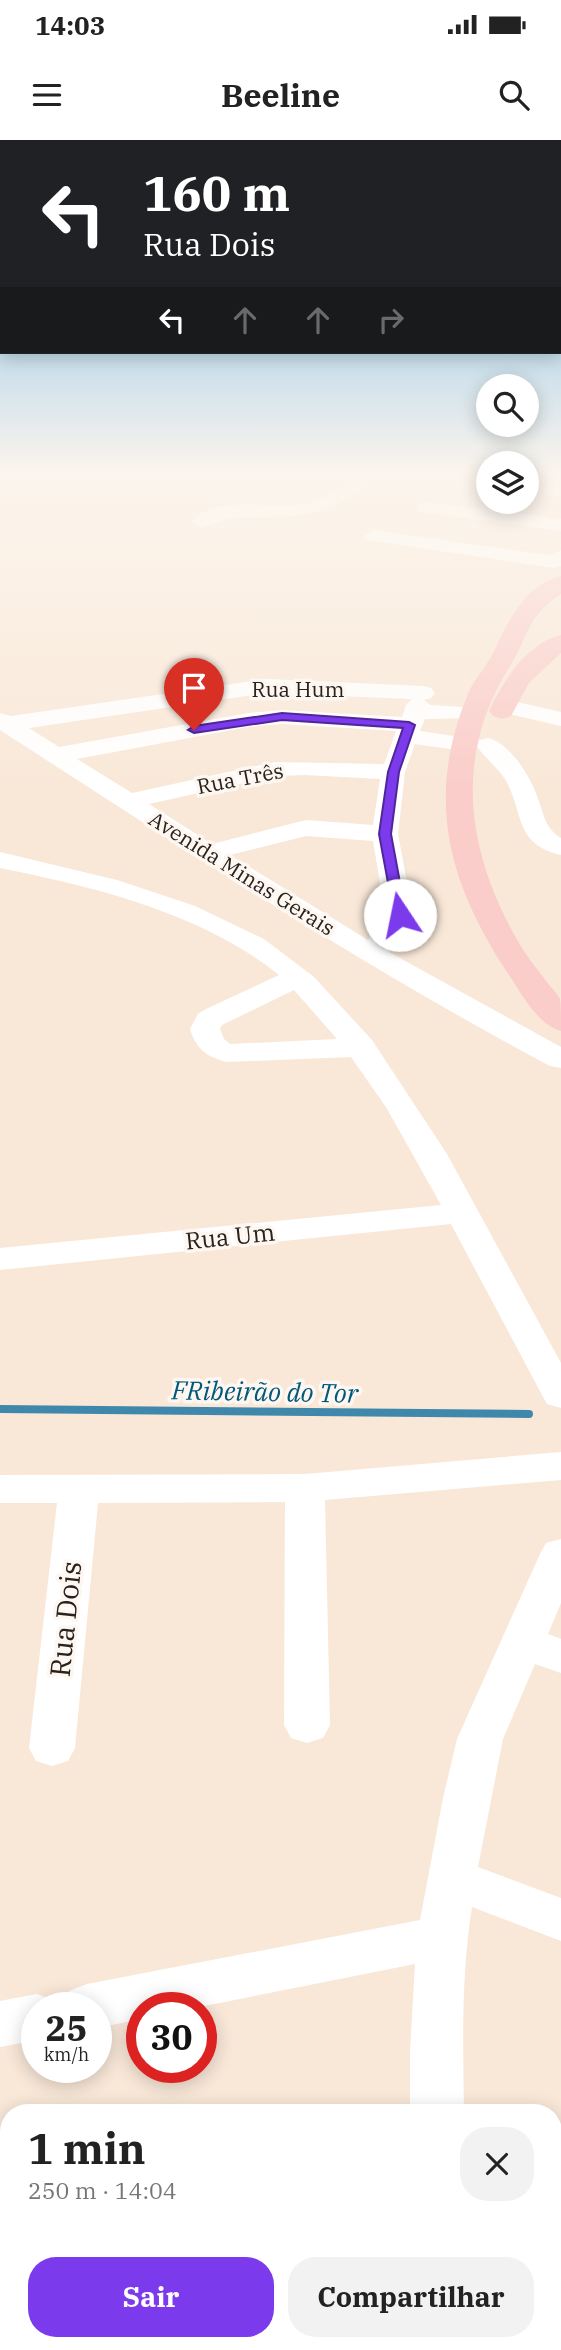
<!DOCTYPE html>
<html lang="pt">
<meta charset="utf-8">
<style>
:root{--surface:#fff;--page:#f2f2f2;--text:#222;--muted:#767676;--accent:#7c3aed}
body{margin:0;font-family:"IBM Plex Serif",serif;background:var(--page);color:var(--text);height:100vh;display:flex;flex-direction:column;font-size:26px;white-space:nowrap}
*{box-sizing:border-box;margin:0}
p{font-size:23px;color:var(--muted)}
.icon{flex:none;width:38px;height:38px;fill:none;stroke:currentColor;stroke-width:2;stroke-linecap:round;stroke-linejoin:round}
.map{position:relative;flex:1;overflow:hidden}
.drawer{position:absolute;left:0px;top:1964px;width:562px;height:247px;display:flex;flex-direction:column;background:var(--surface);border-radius:28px 28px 0 0;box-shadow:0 4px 18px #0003}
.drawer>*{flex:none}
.top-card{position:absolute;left:0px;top:0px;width:562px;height:214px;box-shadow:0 4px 18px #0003;background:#202124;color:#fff;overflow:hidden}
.tools{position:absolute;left:476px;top:234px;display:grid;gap:14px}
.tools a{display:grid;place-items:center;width:63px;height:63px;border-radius:50%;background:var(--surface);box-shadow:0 4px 18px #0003;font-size:35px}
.speed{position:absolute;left:21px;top:1852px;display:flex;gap:14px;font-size:35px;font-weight:700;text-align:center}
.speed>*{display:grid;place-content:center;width:91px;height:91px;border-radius:50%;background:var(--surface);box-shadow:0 4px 18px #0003;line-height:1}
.speed small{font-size:18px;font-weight:400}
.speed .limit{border:10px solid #d22;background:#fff;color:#111}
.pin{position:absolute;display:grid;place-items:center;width:60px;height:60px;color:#fff;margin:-72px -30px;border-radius:50% 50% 50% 0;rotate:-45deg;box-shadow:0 0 7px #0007}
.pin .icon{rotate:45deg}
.me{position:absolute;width:77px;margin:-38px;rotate:349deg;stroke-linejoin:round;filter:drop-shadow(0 0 5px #0008)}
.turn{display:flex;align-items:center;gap:24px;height:147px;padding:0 28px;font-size:32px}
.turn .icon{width:91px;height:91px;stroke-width:2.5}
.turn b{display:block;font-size:49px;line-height:60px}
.lanes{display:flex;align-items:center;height:66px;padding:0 28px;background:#0003;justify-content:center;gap:35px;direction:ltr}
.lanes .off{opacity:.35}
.round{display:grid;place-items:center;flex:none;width:74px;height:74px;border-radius:28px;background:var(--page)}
.overview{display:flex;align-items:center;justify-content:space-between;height:119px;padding:0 28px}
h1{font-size:42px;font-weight:700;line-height:52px}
.button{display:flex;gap:14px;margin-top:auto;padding:14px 28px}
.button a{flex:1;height:80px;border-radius:28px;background:var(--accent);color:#fff;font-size:28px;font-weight:700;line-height:80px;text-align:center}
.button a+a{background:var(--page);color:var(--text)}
.status{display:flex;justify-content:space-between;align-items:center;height:49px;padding:0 35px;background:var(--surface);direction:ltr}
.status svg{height:19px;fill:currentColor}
header{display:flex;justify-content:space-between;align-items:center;height:91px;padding:0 28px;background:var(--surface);font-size:32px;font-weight:700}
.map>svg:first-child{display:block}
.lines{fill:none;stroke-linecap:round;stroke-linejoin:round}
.stream{stroke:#4088ab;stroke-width:8}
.minor{fill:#fff;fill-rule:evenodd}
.major{fill:#facdca;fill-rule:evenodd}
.route{fill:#7c3aed;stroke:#51269a;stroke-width:2}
.labels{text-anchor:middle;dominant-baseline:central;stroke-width:7;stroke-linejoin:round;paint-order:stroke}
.far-street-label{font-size:21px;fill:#28221c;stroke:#fef7f1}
.street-label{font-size:24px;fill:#28221c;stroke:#fef7f1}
.water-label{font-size:26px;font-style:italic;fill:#00587b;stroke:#fef7f1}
.near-street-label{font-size:28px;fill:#28221c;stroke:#fef7f1}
</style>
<div class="status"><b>14:03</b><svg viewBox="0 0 49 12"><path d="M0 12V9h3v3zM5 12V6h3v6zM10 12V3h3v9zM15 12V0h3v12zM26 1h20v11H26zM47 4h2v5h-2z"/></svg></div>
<header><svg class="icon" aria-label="menu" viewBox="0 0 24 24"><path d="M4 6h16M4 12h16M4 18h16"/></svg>Beeline<svg class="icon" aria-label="search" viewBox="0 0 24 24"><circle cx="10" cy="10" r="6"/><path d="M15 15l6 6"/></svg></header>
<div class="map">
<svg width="561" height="2210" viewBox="0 0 561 2210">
<rect width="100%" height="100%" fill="#f9e8d8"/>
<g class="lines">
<!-- stream -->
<path class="stream" d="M0 1269 529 1274"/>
<!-- minor -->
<path class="minor" d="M358 336H380L347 359 323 371 294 376 229 378 201 388 191 382C214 353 278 371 309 363 327 358 343 345 358 336Z
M468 336H488V343L470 340Z
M527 338 561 344V356L527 350Z
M427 362 561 379V391L420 372 417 368 420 364Z
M373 390 549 415 561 410V426L553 428 366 400 363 396Z
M266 539 423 546 431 548 435 553 431 558 424 560 430 565 480 568 484 573 480 578 425 579 420 591 473 599 476 604 473 609 464 611 415 604 405 632 398 694 414 780 389 812 561 907V928L550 926C360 825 181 707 0 590V573L11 576ZM266 553 412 559 406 565 402 577 282 570 248 573 59 607 29 588ZM282 584 396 591 384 624 275 622 132 653 77 619 248 587ZM305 635 380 639 373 685 306 680 212 704 149 664 275 636ZM306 696 373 701 386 779 368 800 230 715Z
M504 559 561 572V586L496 571 492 566 496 561Z
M488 598C510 603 530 636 537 656 544 673 544 688 561 698V715C513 703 525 674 505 639 497 627 484 617 476 605L479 600Z
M0 712 117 740 195 766 264 799 314 837 372 900 447 1014 561 1223V1268L547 1264 542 1255 451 1084 0 1130V1108L441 1065 386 967 351 917 227 922C207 917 196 909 190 889L198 874 206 869 279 835C202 773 95 747 0 728ZM294 850 337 899 230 904 224 899 220 889 222 885Z
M561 1312V1340L325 1360 330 1585 323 1598 307 1603 291 1598 284 1585 285 1362 98 1363 75 1608 68 1621 52 1626 36 1621 29 1608 57 1363H0V1335L305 1334Z
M561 1399V1463L548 1494 561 1499V1533L535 1524 503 1599 478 1727 561 1758V1801L472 1767C461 1835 463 1904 464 1972H410V1911L415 1824 199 1867H142V1879L96 1888V1867H61L69 1851 87 1844 420 1780 443 1658 457 1599 540 1414 546 1403Z
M37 1854 55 1861 58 1867H37V1900L0 1907V1861Z
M553 2086 561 2089V2146L553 2143Z
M418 2202H476L477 2210H419Z"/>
<!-- major -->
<path class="major" d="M561 436V454C526 477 530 494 510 526 452 618 467 713 519 803 526 815 535 827 544 838 548 845 557 852 560 859 561 867 561 882 561 891 540 886 523 857 511 838 449 746 424 660 468 554 474 539 486 527 493 513 508 482 524 445 561 436Z
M561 495V513L529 543 511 576 502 579 493 576 489 571C503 541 527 503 561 495Z"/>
</g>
<!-- sky -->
<linearGradient id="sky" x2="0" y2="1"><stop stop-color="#69b4e8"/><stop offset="0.52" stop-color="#fcf5ed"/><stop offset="1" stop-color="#fcf5ed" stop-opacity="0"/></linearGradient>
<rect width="561" height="645" fill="url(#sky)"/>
<!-- route -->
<path class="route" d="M282 573 409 582 415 585 399 632 391 694 406 775 405 777 400 778 394 775 379 694 388 632 403 588 282 580 194 593 188 590 194 586Z"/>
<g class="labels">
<!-- far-street labels -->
<g class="far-street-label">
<text x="298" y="549">Rua Hum</text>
<text transform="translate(240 638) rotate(-11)">Rua Três</text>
<text transform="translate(242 733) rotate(32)">Avenida Minas Gerais</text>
</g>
<!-- street labels -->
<g class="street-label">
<text transform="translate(230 1096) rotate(-6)">Rua Um</text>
</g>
<!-- water labels -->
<g class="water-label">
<text transform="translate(265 1251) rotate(1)">FRibeirão do Tor</text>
</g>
<!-- near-street labels -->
<g class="near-street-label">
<text transform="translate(65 1479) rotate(-84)">Rua Dois</text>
</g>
</g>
</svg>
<div class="tools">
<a><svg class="icon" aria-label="search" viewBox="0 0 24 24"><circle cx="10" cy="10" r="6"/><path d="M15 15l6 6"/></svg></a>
<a><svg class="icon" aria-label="layers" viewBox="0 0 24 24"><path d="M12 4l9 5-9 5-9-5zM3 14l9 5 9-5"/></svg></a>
</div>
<div class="speed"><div>25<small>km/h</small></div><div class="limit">30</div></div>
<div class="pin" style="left:194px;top:590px;background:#d93025"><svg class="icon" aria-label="arrive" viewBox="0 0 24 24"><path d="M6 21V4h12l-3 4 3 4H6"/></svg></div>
<svg class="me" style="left:400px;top:775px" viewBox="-20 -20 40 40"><circle r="19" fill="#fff"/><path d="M0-13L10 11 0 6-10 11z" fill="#7c3aed"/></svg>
<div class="top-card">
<div class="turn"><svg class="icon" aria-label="left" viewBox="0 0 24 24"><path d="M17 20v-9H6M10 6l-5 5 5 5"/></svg><div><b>160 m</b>Rua Dois</div></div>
<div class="lanes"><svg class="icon" aria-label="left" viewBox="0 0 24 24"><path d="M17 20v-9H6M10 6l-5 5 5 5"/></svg><svg class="icon off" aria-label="ahead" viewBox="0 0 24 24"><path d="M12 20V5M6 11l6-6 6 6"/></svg><svg class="icon off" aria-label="ahead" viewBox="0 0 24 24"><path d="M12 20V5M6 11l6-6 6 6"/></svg><svg class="icon off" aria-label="right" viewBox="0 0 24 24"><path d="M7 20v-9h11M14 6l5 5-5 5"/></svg></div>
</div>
<section class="drawer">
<div class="overview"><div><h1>1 min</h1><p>250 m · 14:04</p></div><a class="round"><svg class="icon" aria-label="close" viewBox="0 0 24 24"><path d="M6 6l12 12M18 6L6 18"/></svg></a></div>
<div class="button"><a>Sair</a><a>Compartilhar</a></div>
</section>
</div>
